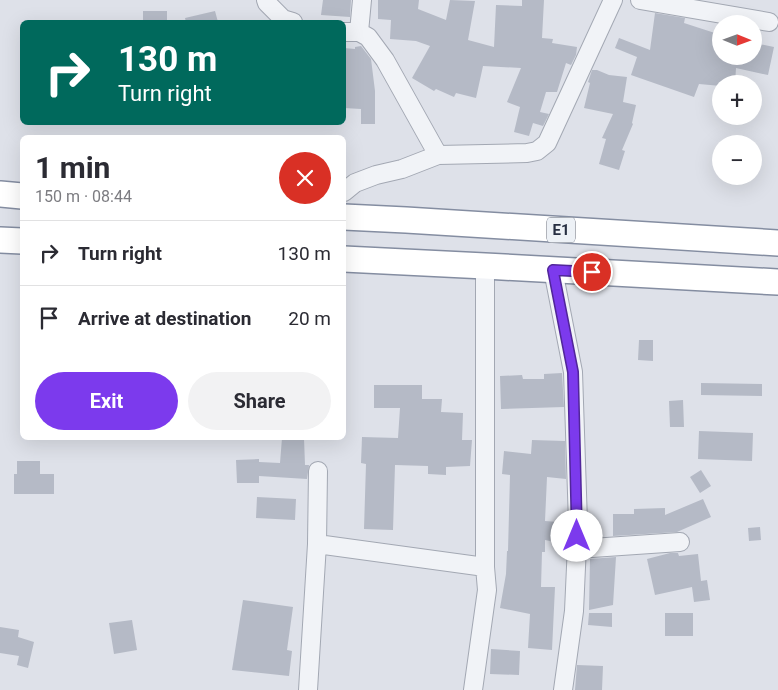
<!DOCTYPE html>
<meta charset="utf-8">
<style>
:root{--surface:#fff;--page:#f2f2f3;--text:#2b2b33;--muted:#7c7c81;--line:#e1e1e2;--accent:#7c3aed}
body{margin:0;font-family:Roboto,sans-serif;background:var(--page);color:var(--text);height:100vh;display:flex;flex-direction:column;font-size:19px;white-space:nowrap}
*{box-sizing:border-box;margin:0}
p{font-size:16px;color:var(--muted)}
.icon{flex:none;width:28px;height:28px;fill:none;stroke:currentColor;stroke-width:2;stroke-linecap:round;stroke-linejoin:round}
.map{position:relative;flex:1;overflow:hidden}
.drawer{position:absolute;left:20px;top:135px;width:326px;height:305px;display:flex;flex-direction:column;background:var(--surface);border-radius:8px;box-shadow:0 5px 20px #0002}
.drawer>*{flex:none}
.top-card{position:absolute;left:20px;top:20px;width:326px;height:105px;border-radius:8px;box-shadow:0 5px 20px #0002;background:#00695c;color:#fff;overflow:hidden}
.needle{width:32px;rotate:91deg}
.fabs{position:absolute;left:712px;top:15px;display:grid;gap:10px}
.fabs a{display:grid;place-items:center;width:50px;height:50px;border-radius:50%;background:var(--surface);box-shadow:0 5px 20px #0002;font-size:25px}
.pin{position:absolute;display:grid;place-items:center;width:42px;height:42px;color:#fff;margin:-21px;border:2px solid #fff;border-radius:50%;box-shadow:0 1px 5px #0007}
.me{position:absolute;width:55px;margin:-28px;rotate:0deg;stroke-linejoin:round;filter:drop-shadow(0 0 4px #0008)}
.turn{display:flex;align-items:center;gap:18px;height:105px;padding:0 15px;font-size:22px}
.turn .icon{width:65px;height:65px;stroke-width:2.5}
.turn b{display:block;font-size:35px;line-height:42px}
.round{display:grid;place-items:center;flex:none;width:52px;height:52px;border-radius:26px;background:var(--page)}
.summary{display:flex;align-items:center;justify-content:space-between;height:85px;padding:0 15px}
h1{font-size:30px;font-weight:700;line-height:38px}
.button{display:flex;gap:10px;margin-top:auto;padding:10px 15px}
.button a{flex:1;height:58px;border-radius:30px;background:var(--accent);color:#fff;font-size:20px;font-weight:700;line-height:58px;text-align:center}
.button a+a{background:var(--page);color:var(--text)}
ul{padding:0;list-style:none}
li{display:flex;align-items:center;gap:15px;height:65px;padding:0 15px;border-top:1px solid var(--line)}
li div{flex:1}
li b{display:block;font-size:19px}
li em{font-style:normal}
.map>svg:first-child{display:block}
.building{fill:#b5bac6}
.lines{fill:none;stroke-linecap:round;stroke-linejoin:round}
.minor-casing{stroke:#a3a8b3;stroke-width:20}
.highway-casing{stroke:#848da1;stroke-width:28}
.minor{stroke:#f1f3f7;stroke-width:18}
.highway{stroke:#fff;stroke-width:25}
.route-casing{stroke:#51269a;stroke-width:12}
.route{stroke:#7c3aed;stroke-width:9}
.labels{text-anchor:middle;dominant-baseline:central;stroke-width:5;stroke-linejoin:round;paint-order:stroke}
.shield{fill:#edf1f6;stroke:#626877;stroke-width:1}
.shield-label{font-size:15px;font-weight:bold;fill:#262e41}
</style>
<div class="map">
<svg width="778" height="690" viewBox="0 0 778 690">
<rect width="100%" height="100%" fill="#dee1e9"/>
<!-- building -->
<path class="building" d="M323 0H351L350 17 321 15Z
M378 0H419L418 9 446 20 450 0 475 1 468 40 494 47 496 5 522 6V0H544L542 38 553 39 552 43 577 47 576 55 571 65 566 63 557 92H546L540 112 549 114 543 126 533 123 529 136 514 132 520 107 507 102 521 68 483 66 476 98 456 93 454 97 436 89 434 91 412 78 430 46 416 41 390 39 391 20 378 19Z
M143 11H167V22H143Z
M215 11 218 22H186L185 18Z
M655 13 685 18 684 23 721 35V56H754V43L774 47 768 75 736 68 735 84H721V86L699 84 694 97 631 75 637 57 615 48 619 38 650 50Z
M361 46 371 59 375 91V124H361V109L344 108V48L355 49V47Z
M592 70H597L609 75 627 77 623 102 636 105 632 123 633 124 622 150 625 151 619 170 599 164 606 139 602 138 613 114 584 108 590 83 588 82Z
M639 340H653V361L638 360Z
M562 373 564 407 501 409 500 376 522 375 523 379H544V374Z
M701 383 762 384V396L701 395Z
M374 385H422V399H442L441 412 463 413 462 440H472L470 466 446 467V475L428 474V466L395 465 393 530 364 529 366 464 361 463 362 437 398 438 400 408H374Z
M683 400 684 427H670L669 401Z
M699 431 753 433 752 461 698 459Z
M282 438H304L305 465H309L307 479 259 476V483H237L236 460 259 459V462L280 463Z
M532 440 565 441 566 479 547 477 545 521 558 522 555 542 545 540V552H542L541 587H555L552 650 528 648 530 614 500 608 506 574 507 551H508L510 475 502 474 504 451 531 454Z
M17 461H40V474H54V494H14V474H17Z
M701 470 711 486 700 493 690 477Z
M257 497 296 499 295 520 256 518Z
M703 499 711 517 677 532 613 536V514H634V509L665 508V515Z
M760 527 761 540 749 541 748 528Z
M670 553H678L679 556 698 554 701 581 707 580 710 600 694 602 692 587 655 595 647 559Z
M616 557 613 605 589 610 590 559Z
M243 600 293 607 287 650 292 651 289 676 232 670Z
M589 613H612V627L588 625Z
M665 613H693V636H665Z
M132 620 137 650 114 654 109 623Z
M0 627 19 630 18 637 34 642 28 668 17 665 19 656 0 653Z
M491 649 520 651 519 675 490 674Z
M577 665 603 666 602 690H575Z"/>
<g class="lines">
<defs>
<path id="minor" d="M266 0 267 3 283 19 293 22
M640 0 769 22
M344 32H359L368 37 385 60 438 155
M359 32 362 0
M344 192 355 183 376 175 402 169 438 155 527 153 537 151 547 143 613 0
M553 270 573 372 578 523 574 611 563 690
M317 544 485 567
M577 549 680 542
M308 690 317 544 318 471
M473 690 487 590 485 567V266"/>
<path id="highway" d="M0 194 22 196
M344 217 406 220 778 243
M0 240 22 241
M344 259 485 266 778 282"/>
</defs>
<!-- minor casing -->
<use href="#minor" class="minor-casing"/>
<!-- highway casing -->
<use href="#highway" class="highway-casing"/>
<!-- minor -->
<use href="#minor" class="minor"/>
<!-- highway -->
<use href="#highway" class="highway"/>
</g>
<g class="lines">
<defs>
<path id="route" d="M577 536 573 372 553 270 592 272"/>
</defs>
<!-- route casing -->
<use href="#route" class="route-casing"/>
<!-- route -->
<use href="#route" class="route"/>
</g>
<g class="labels">
<!-- shield labels -->
<rect class="shield" x="547" y="217.5" width="28" height="25" rx="4"/>
<g class="shield-label">
<text x="561" y="230">E1</text>
</g>
</g>
</svg>
<div class="fabs">
<a><svg class="needle" viewBox="-14 -14 28 28"><path d="M0-13l5 13h-10z" fill="#e53935"/><path d="M0 13l5-13h-10z" fill="#7c7c81"/></svg></a>
<a>+</a>
<a>−</a>
</div>
<div class="pin" style="left:592px;top:272px;background:#d93025"><svg class="icon" aria-label="arrive" viewBox="0 0 24 24"><path d="M6 21V4h12l-3 4 3 4H6"/></svg></div>
<svg class="me" style="left:577px;top:536px" viewBox="-20 -20 40 40"><circle r="19" fill="#fff"/><path d="M0-13L10 11 0 6-10 11z" fill="#7c3aed"/></svg>
<div class="top-card">
<div class="turn"><svg class="icon" aria-label="right" viewBox="0 0 24 24"><path d="M7 20v-9h11M14 6l5 5-5 5"/></svg><div><b>130 m</b>Turn right</div></div>
</div>
<section class="drawer">
<div class="summary"><div><h1>1 min</h1><p>150 m · 08:44</p></div><a class="round" style="background:#d93025;color:#fff"><svg class="icon" aria-label="close" viewBox="0 0 24 24"><path d="M6 6l12 12M18 6L6 18"/></svg></a></div>
<ul>
<li><svg class="icon" aria-label="right" viewBox="0 0 24 24"><path d="M7 20v-9h11M14 6l5 5-5 5"/></svg><div><b>Turn right</b></div><em>130 m</em></li>
<li><svg class="icon" aria-label="arrive" viewBox="0 0 24 24"><path d="M6 21V4h12l-3 4 3 4H6"/></svg><div><b>Arrive at destination</b></div><em>20 m</em></li>
</ul>
<div class="button"><a>Exit</a><a>Share</a></div>
</section>
</div>
